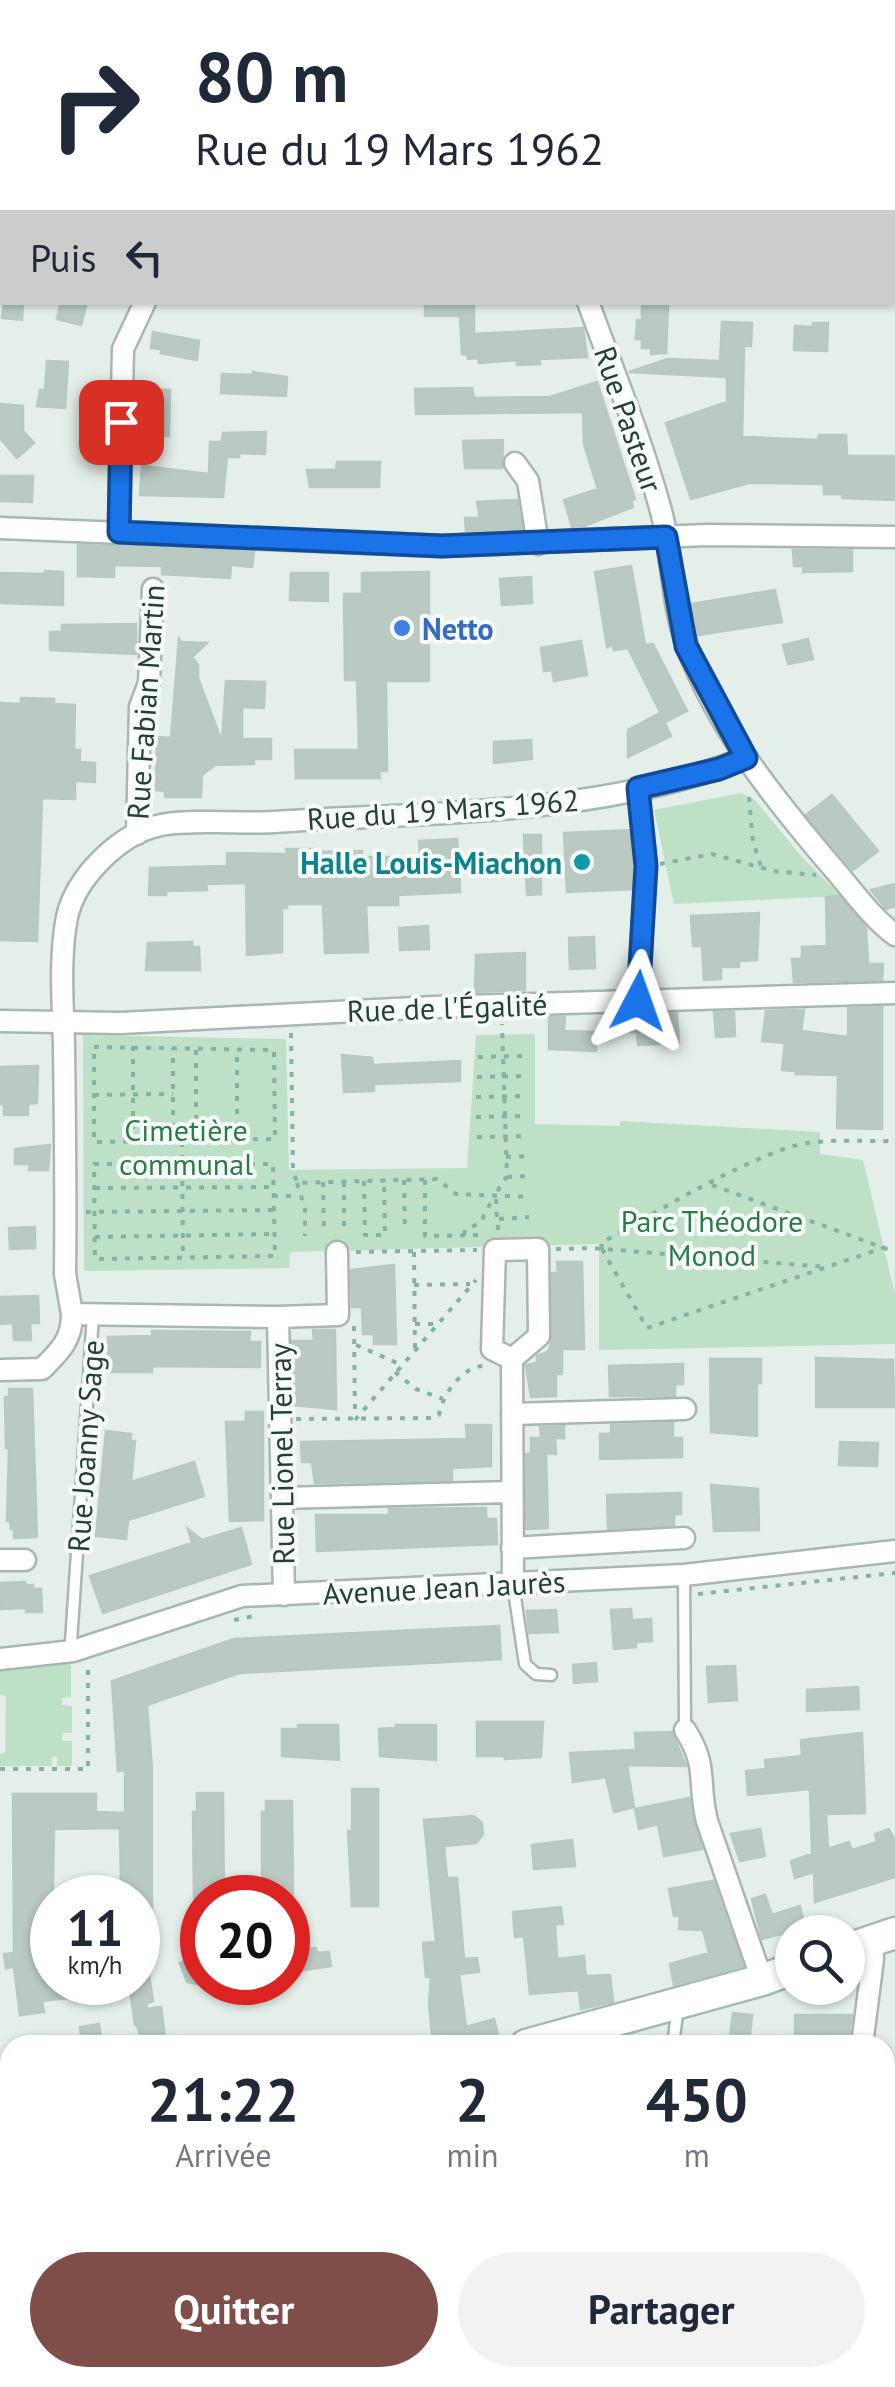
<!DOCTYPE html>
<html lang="fr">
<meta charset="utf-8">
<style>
:root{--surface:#fff;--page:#f2f2f3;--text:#1f2937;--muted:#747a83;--accent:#7f4e48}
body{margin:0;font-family:"PT Sans",sans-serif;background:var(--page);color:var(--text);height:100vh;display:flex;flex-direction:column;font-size:38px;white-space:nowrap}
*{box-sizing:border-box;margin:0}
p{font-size:32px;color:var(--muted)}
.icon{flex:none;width:55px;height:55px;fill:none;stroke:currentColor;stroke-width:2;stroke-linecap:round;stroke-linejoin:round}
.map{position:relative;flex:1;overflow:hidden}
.drawer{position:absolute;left:0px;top:2035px;width:895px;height:352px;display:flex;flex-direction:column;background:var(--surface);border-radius:30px 30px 0 0;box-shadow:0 2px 8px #0004}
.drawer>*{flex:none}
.banner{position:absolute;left:0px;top:0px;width:895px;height:305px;box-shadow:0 2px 8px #0004;background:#fff;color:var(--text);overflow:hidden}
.buttons{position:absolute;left:775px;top:1915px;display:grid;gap:20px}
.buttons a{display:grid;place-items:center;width:90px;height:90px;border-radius:50%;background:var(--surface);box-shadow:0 2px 8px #0004;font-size:50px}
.speed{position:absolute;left:30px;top:1875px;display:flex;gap:20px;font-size:50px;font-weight:700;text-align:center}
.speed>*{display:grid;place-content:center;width:130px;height:130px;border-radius:50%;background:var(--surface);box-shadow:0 2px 8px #0004;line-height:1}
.speed small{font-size:25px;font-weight:400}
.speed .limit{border:15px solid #d22;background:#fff;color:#111}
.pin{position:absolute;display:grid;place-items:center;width:85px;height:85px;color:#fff;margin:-42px;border-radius:20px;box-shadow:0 5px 15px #0006}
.me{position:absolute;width:110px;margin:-55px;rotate:4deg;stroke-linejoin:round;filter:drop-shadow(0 0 8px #0008)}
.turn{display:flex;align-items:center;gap:35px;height:210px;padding:0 30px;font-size:45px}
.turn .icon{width:130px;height:130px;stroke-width:2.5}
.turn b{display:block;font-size:70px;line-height:85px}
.then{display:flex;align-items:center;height:95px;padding:0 30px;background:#0003;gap:20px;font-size:38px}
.eta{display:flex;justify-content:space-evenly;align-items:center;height:170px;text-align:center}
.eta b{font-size:60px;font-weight:700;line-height:70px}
.primary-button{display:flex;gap:20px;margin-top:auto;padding:20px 30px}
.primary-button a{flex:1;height:115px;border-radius:60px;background:var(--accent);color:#fff;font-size:40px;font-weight:700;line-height:115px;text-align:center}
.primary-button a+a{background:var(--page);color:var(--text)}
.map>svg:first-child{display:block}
.green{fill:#bee0c6}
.building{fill:#bacac3;stroke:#b7c9c1;stroke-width:2.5}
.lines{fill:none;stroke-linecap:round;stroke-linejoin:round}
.lane-casing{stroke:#a7b7b1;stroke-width:15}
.street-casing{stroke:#a7b7b1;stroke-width:25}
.secondary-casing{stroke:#a3bbb1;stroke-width:35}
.path{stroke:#85b3a3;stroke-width:4;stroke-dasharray:5 8;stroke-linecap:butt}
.lane{stroke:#fff;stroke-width:10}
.street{stroke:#fff;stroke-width:20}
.secondary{stroke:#fff;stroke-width:30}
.route-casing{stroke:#114b97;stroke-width:25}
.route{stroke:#1a73e8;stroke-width:18}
.shop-dot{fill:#3f7fe0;stroke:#f6fbf8;stroke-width:4}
.culture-dot{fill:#0f9aa8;stroke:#f6fbf8;stroke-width:4}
.labels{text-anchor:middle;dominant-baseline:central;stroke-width:8;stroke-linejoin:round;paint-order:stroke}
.street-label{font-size:30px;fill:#234138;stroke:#f6fbf8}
.shop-label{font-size:30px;font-weight:bold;fill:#366cbe;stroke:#f6fbf8;text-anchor:start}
.culture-label{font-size:30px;font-weight:bold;fill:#0d838f;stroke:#f6fbf8;text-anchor:end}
.park-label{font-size:30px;fill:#2c7a47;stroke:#f6fbf8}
</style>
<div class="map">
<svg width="895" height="2387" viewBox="0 0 895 2387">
<rect width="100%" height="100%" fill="#e5efea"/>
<!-- green -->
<path class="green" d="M741 793 755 800 801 856 841 896 674 904 654 810Z
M535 1034V1124L620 1126V1121L820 1132V1154L863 1160 895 1294V1344L599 1350V1244L290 1252 289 1268 84 1271 83 1035 286 1039 289 1170 467 1168 476 1035Z
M71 1660V1697L62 1698V1705L72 1706V1733H63L62 1741H72V1766H57V1757H52V1766H0V1754L5 1753 6 1696 0 1695V1671L6 1668Z"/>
<!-- building -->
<path class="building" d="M4 302H23L22 320 2 318Z
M61 302H87L81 325 57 319Z
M425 302H474V334L583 328 587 357 539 359 540 364 517 365V360L479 363 478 358 468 359 467 354H462L460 316H425Z
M642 305 668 306 666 353 651 354V348H642V339H636L637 320H642Z
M722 322 752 323 751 346H744L742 437 818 440 819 435H846L847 456H895V500L842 498V494H824V484L768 483H749L691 499 666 423 727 402V377L629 372 668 359 720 361Z
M813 323H828L827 351 794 350 795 326 813 327Z
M153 332 199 341 197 360 161 353 162 349 151 348Z
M47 361 68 362 65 408 37 406 40 390H45Z
M253 372 287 377 286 396 221 393 222 374 253 375Z
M597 382 635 499 631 500 633 507 584 526 572 527 564 500 598 489 584 444 583 412 416 414 415 389 472 388 474 398 550 397Z
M146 389 170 390 169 436 151 435 149 410H145Z
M0 404 23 406V431L34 443 17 458 0 438Z
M266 432 265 454 239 453V457H227L223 497 140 495 142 466 209 474 210 442H222L223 433Z
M503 440 502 468H465L463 441Z
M337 462H380L379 487H310L307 470H336Z
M0 476H33L32 502 0 501Z
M517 500 522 529 466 531 465 518H480L477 502Z
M78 545 254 552 252 567 231 565 230 578 162 574V566L114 565V577L78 576Z
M793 550H852V571L803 572 804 566H794Z
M631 566 645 645 653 644 687 711 665 722 628 648 614 650 613 645 607 647 595 572Z
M45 571 63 572V605L0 603V573L45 574Z
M429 572V681H386L387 771H379L380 778H296L295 750H359L357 680H345L344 594H362V573Z
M291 573H328V601L290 600Z
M531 577 532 603 502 605 500 579Z
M775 590 782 622 698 635 692 604Z
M136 624V654L50 650V632H62V625Z
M179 639 181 642 207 643 192 657 198 665V678L222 742 226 681 265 682 264 708 242 707V739H271V759H254V764L215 765 202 775 201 797H165V791L156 790 157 737 171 738Z
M808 639 813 659 788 664 783 645Z
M581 641 587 675 554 681 552 670 544 671 541 648Z
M21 698 54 699V704L75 705 74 750H80V762L95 763V782L75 781V799L42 798 37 941 0 940V703L21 704Z
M660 713 671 736 628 757V730Z
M531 740 532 759 494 763V742Z
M832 795 878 851 853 870 806 815Z
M634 830 636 889 567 892 564 833Z
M524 835H541V894L527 895Z
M457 839 460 892 398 895V905H366L368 952 325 953 323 904H287V908H282V952L247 955 246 883 206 884 207 890 166 891V895H149L150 868 227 866V853L287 854 286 849H315V852L362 851V857H420L419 841Z
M895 884V906L886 909 871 890Z
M839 896 866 928 868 964H883L882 980 794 982 792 959H802V947L827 946 826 897Z
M759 913 757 960 739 961V967H721V979L704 980 702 946H693L691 916Z
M428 926 429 949 400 950 399 928Z
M594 937 595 968 570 969 569 938Z
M192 942V947H199L200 970H146L148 943Z
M525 953V990L475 992 476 955Z
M882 1007V1129L837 1128 838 1075 796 1074V1071L782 1070 785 1043 762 1041 766 1011 804 1010 801 1031 848 1037V1008Z
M714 1012H734L735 1036 716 1037Z
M677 1013 679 1043 638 1045 637 1032H624V1015Z
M549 1017H565L564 1031 597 1032 596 1051 549 1049Z
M342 1055 372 1058 373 1065 460 1061V1081L374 1084V1091L344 1092Z
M38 1066 37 1103 28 1104V1115H4V1104H0V1067Z
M50 1145 48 1170H29L30 1164H15V1149Z
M35 1227V1248L10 1249 9 1228Z
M557 1262H582L584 1349H562V1374H556V1396L531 1397 526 1365 537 1363V1356L548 1352 552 1341V1273H558Z
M394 1265 396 1344H374V1334H363L362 1307H352L351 1270Z
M38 1296 39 1323H30L31 1340H14L13 1323 0 1324V1297Z
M313 1330H335L336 1409 294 1405 292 1341H314Z
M152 1331 250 1332 249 1342H260V1367L152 1366V1372H108V1337L152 1336Z
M816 1358 893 1360 894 1407H816Z
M710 1359H761V1383H757V1436L711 1432Z
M683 1364V1384H675V1396H610L609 1366Z
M9 1389H32L37 1537 14 1538V1529H11L10 1521H7L9 1448H6L5 1397H9Z
M246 1412H263V1520L230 1521 226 1422H246Z
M673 1423V1438H682V1457L600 1459V1434H611V1425Z
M466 1425H491V1466L452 1468V1480L315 1483 312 1462H302L301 1442 467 1439Z
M564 1426V1438H555L556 1454 546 1453 548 1528 526 1529V1454H531V1438H541L540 1427Z
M106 1431 131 1434 130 1441H135L131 1482 194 1462 204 1496 128 1520 126 1539 96 1536Z
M840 1442 878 1443 877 1466 839 1465Z
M711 1485 758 1489 759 1530 714 1531Z
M681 1493V1514H674V1525L608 1529 607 1495Z
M486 1508V1519H496L497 1544 317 1551 316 1515H389V1509Z
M241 1528 251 1564 103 1613 90 1576 192 1543 188 1529 202 1540Z
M25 1582V1585H33V1589H41L42 1612H26V1608L1 1609 0 1583Z
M631 1609 632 1620 651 1619 652 1641 636 1642V1647L614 1649 611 1610Z
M556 1610 558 1632 529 1633 527 1611Z
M499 1626 501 1659 239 1673 147 1705 152 1768V1913H138V1898H126V1888H121L120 1828 54 1829 52 1934 47 1935 52 1982H117L118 1992 42 2001 44 2012 20 2015 14 1967 6 1968 4 1954 14 1953 13 1794H96V1812L125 1813V1770L118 1771 112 1681 234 1639Z
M596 1663 597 1681 574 1683 573 1665Z
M735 1666 737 1700 709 1702 707 1667Z
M858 1687 859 1709 807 1711V1690Z
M477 1722H543L541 1757 505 1759V1756H477Z
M298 1725H338L339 1760 282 1756V1729H298Z
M396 1725H436V1760L380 1756 379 1729 396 1728Z
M672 1732 686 1766 627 1765 634 1807 614 1812 606 1777 573 1782 570 1753 636 1750 635 1733Z
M862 1733 865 1813 826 1814 828 1849 849 1842 852 1850 877 1842 875 1834 889 1829 895 1841V1877L815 1902 814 1872 795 1878 791 1861 812 1854 810 1789 748 1795 746 1771 766 1769 765 1760 802 1756 801 1740Z
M352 1789H378V1906H352L348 1831H352Z
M197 1793H223L224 1898H194L193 1812H197Z
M689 1798 702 1849 664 1856 658 1824 639 1829 635 1809Z
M266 1801H292L293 1898H267V1887H262V1812H266Z
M474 1816 482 1823 483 1834 476 1843 444 1846 447 1878H457L464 1959 477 1958 479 1972 459 1974 466 2027 494 2019 499 2038 474 2045H433L429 2004 431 1976 426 1977 423 1943 436 1942 424 1820Z
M760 1829 765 1856 740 1861 731 1834Z
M572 1840 575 1866 534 1869 532 1845Z
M713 1881 743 1966 674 1985 670 1964 709 1953 703 1930 679 1929 680 1915 674 1916 669 1889Z
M765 1895 772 1915 800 1906 805 1928 762 1939 752 1899Z
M561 1907 563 1924H555L557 1959 584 1956 586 1976 610 1975 613 2002 581 2009 579 1990 530 1994 524 1936 515 1937 513 1912Z
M316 1948 317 1953 329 1952 331 1966 298 1971 295 1950Z
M138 1955H146L153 2001 146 2004 147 2009 161 2007 166 2045 142 2042 137 2025H135L129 1982H138Z
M195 1958H201L202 1962 203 1982 198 1984 187 1982 180 1963Z
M733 2013 752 2015 749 2045H729Z
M795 2015H852L848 2042 795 2040Z
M99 2024 102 2045H82L80 2027Z"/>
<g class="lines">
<defs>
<path id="lane" d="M638 1000 646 866 638 788
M684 1575 685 1729
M513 1584 525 1664 536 1674 551 1675
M73 1651 71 1642 93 1315
M673 2045 678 2006
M9 2220H10"/>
<path id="street" d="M437 0 439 2
M588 302C613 371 642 440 661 511 673 555 671 603 687 646 718 730 776 801 833 868 854 892 870 916 895 935
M515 463 528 481 538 544
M0 528 441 546 706 535 895 537
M119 532 123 349 145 302
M137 834 140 707 149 683 153 589
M0 1021 121 1023 433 1007 895 993
M278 1317 72 1314 65 1274C66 1198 65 1122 64 1046 63 1005 59 958 67 917 76 877 120 833 161 825 191 819 241 824 274 822 430 812 599 816 746 758
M512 1359 492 1349 495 1250 538 1249 539 1336 512 1359 513 1584
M0 1370 42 1369C60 1351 72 1340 72 1314
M512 1414 685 1409
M282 1498 511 1492
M512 1548 684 1538
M0 1560H25
M284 1595 278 1317 338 1315 337 1252
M0 1659 73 1651 242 1596 684 1575 895 1551
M685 1730C709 1767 697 1782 707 1821L762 1980
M862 2045 873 1959 872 1941
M0 2127 6 2168
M885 2262H895
M33 2378V2387
M315 2378 399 2385
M226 2387 227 2378"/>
<path id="secondary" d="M848 1949 895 1933
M526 2045 762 1980 792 1969
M0 2169 10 2167"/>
</defs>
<!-- lane casing -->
<use href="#lane" class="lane-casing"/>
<!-- street casing -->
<use href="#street" class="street-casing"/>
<!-- secondary casing -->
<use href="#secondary" class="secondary-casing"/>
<!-- path -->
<path class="path" d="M749 797 753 842 761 866
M660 864 712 854 773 871 816 875
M291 1033 293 1170 297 1183 437 1179 456 1194 530 1197
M133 1046V1142
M94 1047 274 1050 275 1139 94 1142Z
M196 1050V1141
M478 1057 525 1056
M477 1077 524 1076
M94 1095 173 1094
M476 1097 524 1096
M476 1117 526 1116
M477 1137 529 1136
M237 1140V1050
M173 1141V1048
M182 1142 183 1257
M506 1157 530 1156
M94 1164H273L275 1256 95 1259Z
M507 1177 531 1176
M404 1180 405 1231
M425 1180V1236L484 1235
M364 1181 365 1235H385L384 1181
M323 1182 324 1233
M344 1182V1233
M297 1183 305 1209V1236
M712 1185 895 1252
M95 1188 273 1187
M273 1196H299
M86 1212 274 1210
M499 1219 529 1217
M498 1230C497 1209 491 1193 507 1177L502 1024
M464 1235 465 1230 480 1223 493 1199
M95 1237 274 1234
M556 1249 592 1248 826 1267
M602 1249 647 1328 886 1247
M602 1249 601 1243C661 1210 722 1171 787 1148 820 1137 861 1142 895 1141
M356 1252 477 1250
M414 1252 415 1352
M414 1285 470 1284
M415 1324H439
M354 1326 355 1417
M356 1345 402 1365
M395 1372 416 1389 443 1399
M296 1419 432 1418 439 1415C442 1395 462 1367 483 1366
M355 1420 476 1280
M698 1594 895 1573
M234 1620 259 1615
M0 1769H88V1667"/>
<!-- lane -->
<use href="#lane" class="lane"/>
<!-- street -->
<use href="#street" class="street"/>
<!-- secondary -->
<use href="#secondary" class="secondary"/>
</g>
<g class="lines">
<defs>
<path id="route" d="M121 422 119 532 442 546 666 537 686 646 746 758 719 769 638 788 646 866 638 1001"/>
</defs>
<!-- route casing -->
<use href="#route" class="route-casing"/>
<!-- route -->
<use href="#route" class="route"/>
</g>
<!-- markers -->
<circle class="shop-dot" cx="402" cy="628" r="10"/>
<circle class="culture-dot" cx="582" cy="862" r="10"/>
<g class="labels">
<!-- street labels -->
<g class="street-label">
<text transform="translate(629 419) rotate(71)">Rue Pasteur</text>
<text transform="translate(145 702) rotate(-86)">Rue Fabian Martin</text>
<text transform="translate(443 809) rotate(-4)">Rue du 19 Mars 1962</text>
<text transform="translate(447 1007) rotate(-2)">Rue de l'Égalité</text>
<text transform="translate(85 1446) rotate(-86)">Rue Joanny Sage</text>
<text transform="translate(281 1454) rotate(-91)">Rue Lionel Terray</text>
<text transform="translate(444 1587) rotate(-3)">Avenue Jean Jaurès</text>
</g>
<!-- shop labels -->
<g class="shop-label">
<text x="422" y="628">Netto</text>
</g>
<!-- culture labels -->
<g class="culture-label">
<text x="562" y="862">Halle Louis-Miachon</text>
</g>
<!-- park labels -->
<g class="park-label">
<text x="186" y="1129">Cimetière<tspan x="186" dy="34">communal</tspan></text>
<text x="712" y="1220">Parc Théodore<tspan x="712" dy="34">Monod</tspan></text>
</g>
</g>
</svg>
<div class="buttons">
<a><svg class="icon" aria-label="search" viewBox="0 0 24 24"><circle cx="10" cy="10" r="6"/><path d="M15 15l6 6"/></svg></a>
</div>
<div class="speed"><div>11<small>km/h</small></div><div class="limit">20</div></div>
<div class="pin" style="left:121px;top:422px;background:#d93025"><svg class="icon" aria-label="arrive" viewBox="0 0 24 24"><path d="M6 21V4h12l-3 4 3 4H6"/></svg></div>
<svg class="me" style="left:638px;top:1001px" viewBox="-20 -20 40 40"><path d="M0-17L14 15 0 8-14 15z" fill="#1a73e8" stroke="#fff" stroke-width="4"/></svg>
<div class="banner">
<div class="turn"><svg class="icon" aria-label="right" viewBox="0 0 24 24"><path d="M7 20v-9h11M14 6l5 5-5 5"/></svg><div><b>80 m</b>Rue du 19 Mars 1962</div></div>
<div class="then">Puis<svg class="icon" aria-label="left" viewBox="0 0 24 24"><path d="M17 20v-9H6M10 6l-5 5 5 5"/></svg></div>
</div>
<section class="drawer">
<div class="eta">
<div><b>21:22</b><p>Arrivée</p></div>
<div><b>2</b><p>min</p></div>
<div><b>450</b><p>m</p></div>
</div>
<div class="primary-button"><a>Quitter</a><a>Partager</a></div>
</section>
</div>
